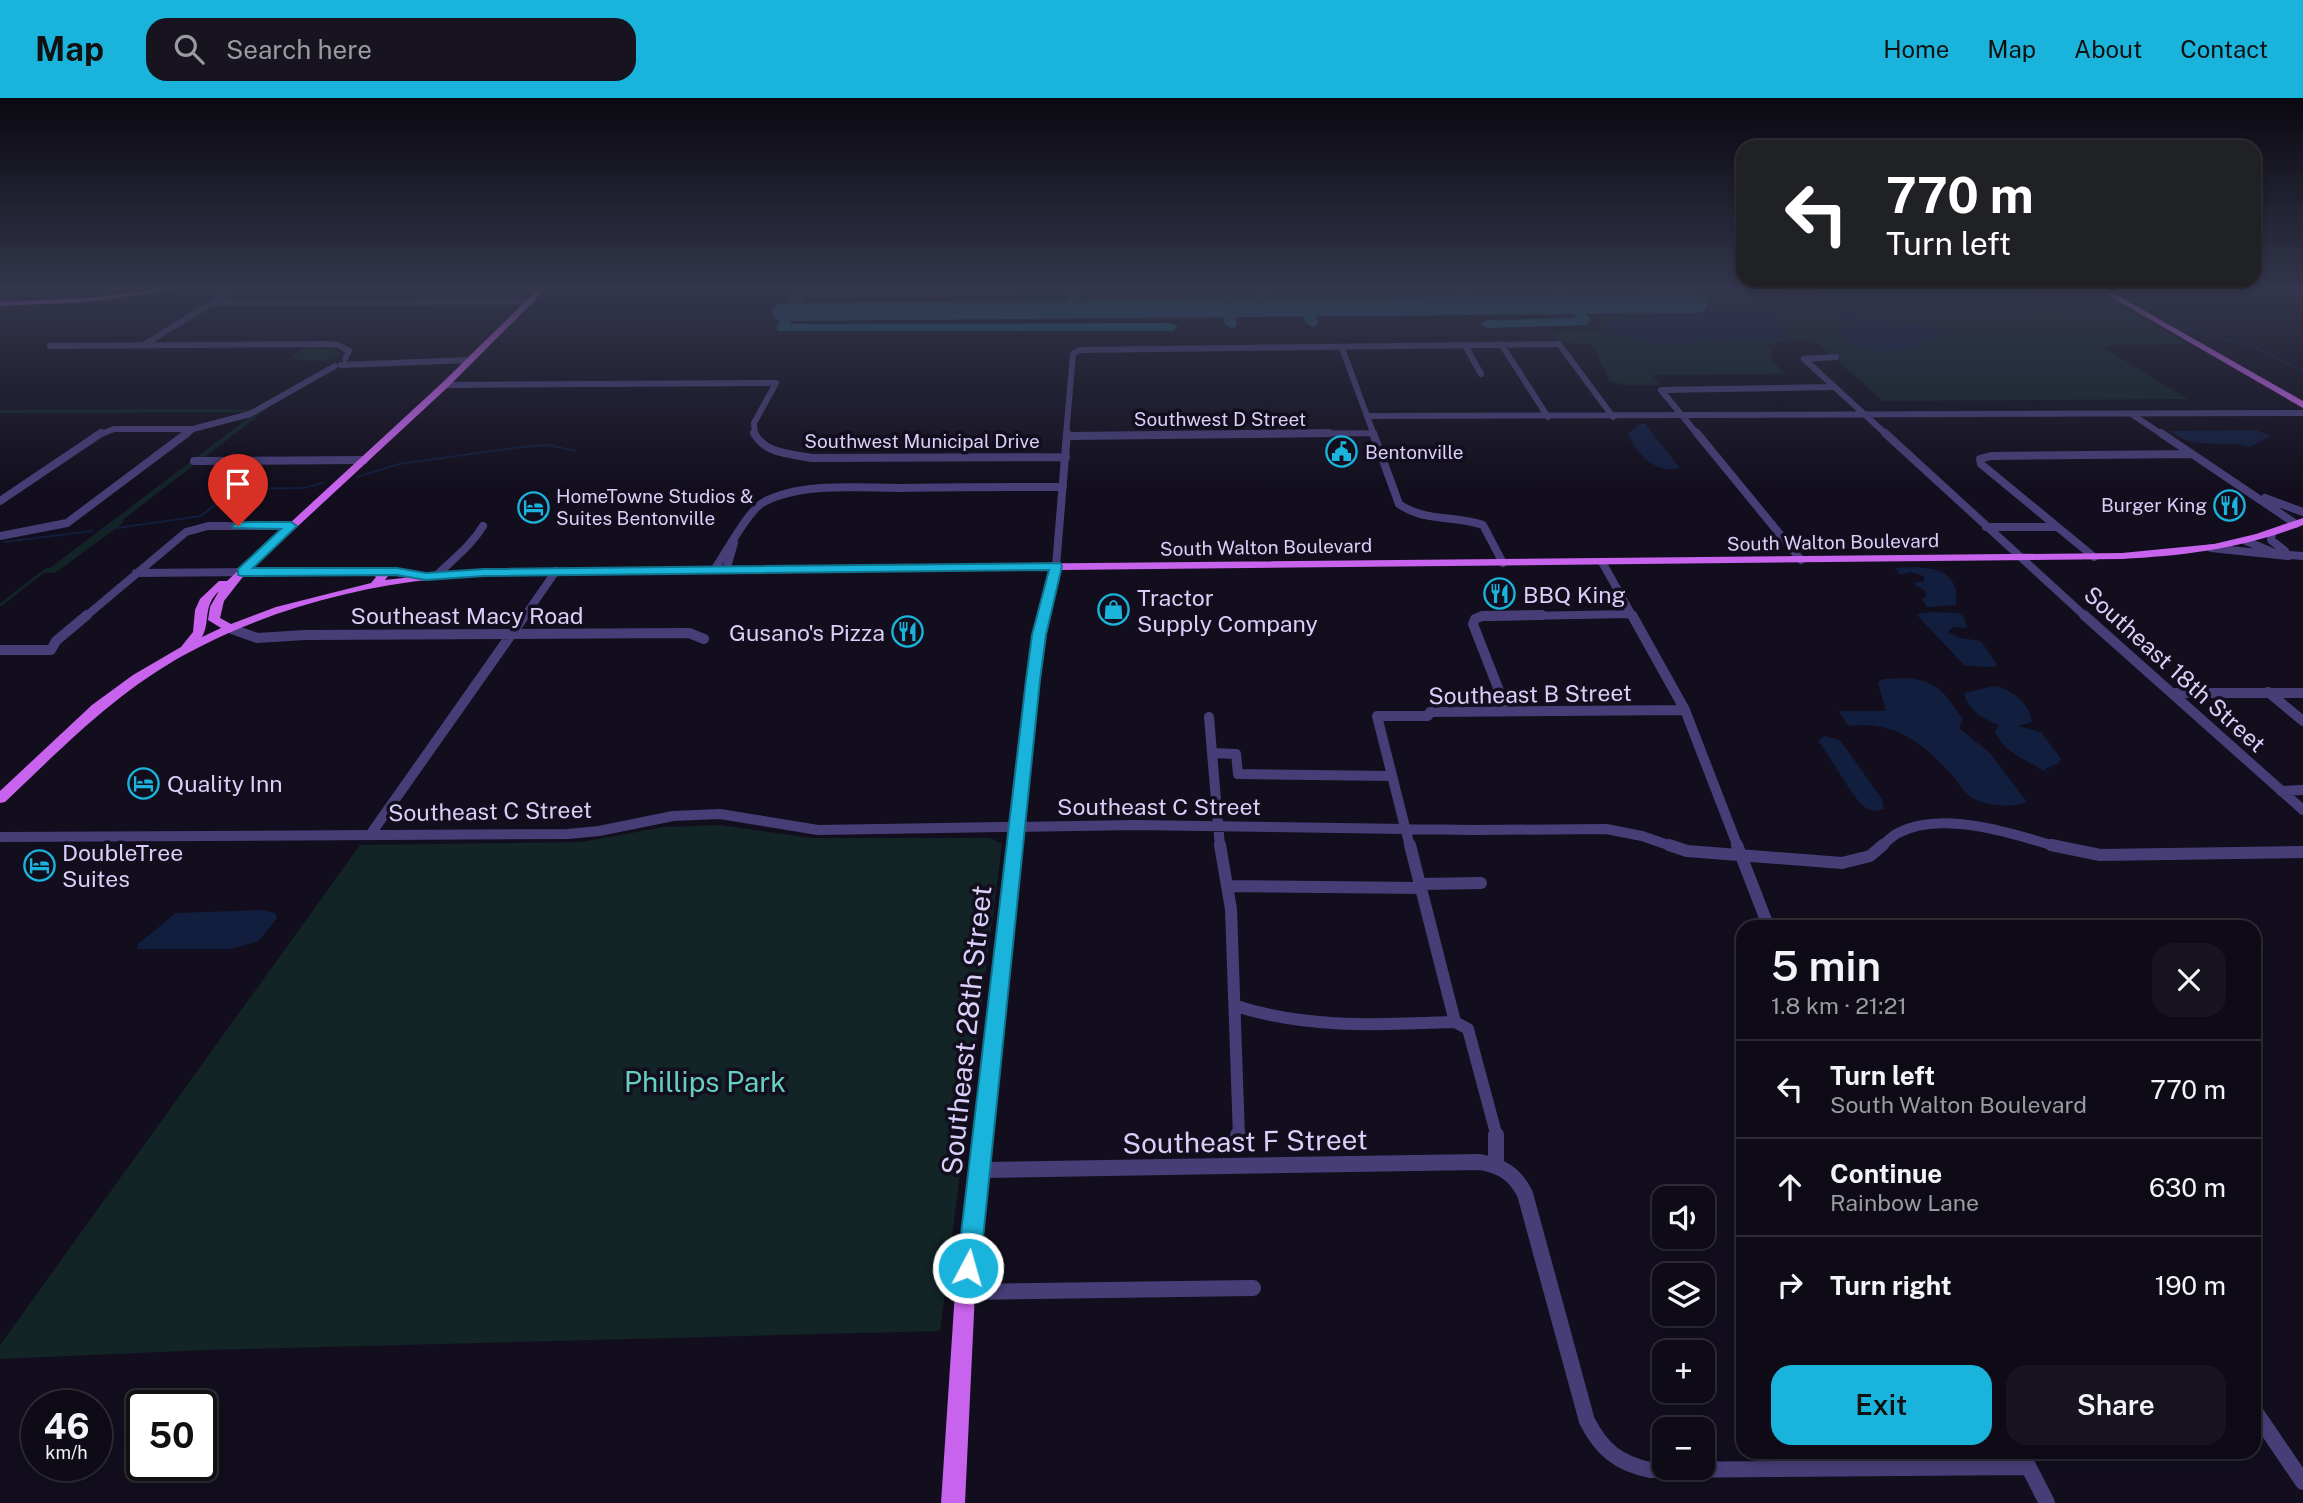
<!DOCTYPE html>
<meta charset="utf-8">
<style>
:root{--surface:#0e0a16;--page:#17131f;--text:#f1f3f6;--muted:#9b9aa1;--line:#2e2b35;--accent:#1ab3db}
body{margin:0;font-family:"Public Sans",sans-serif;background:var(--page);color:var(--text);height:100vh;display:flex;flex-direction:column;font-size:26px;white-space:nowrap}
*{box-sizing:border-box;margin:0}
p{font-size:23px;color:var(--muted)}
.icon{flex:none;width:38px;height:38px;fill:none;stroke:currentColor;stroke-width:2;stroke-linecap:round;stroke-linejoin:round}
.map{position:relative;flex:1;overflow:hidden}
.details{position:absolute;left:1736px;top:822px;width:525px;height:539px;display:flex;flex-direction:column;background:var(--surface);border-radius:21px;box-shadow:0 4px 10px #0003,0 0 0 2px var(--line)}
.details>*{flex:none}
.hud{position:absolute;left:1736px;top:42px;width:525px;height:147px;border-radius:21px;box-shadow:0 4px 10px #0003,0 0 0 2px var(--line);background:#202124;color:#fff;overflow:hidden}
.tools{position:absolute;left:1652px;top:1088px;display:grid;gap:14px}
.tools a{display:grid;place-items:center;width:63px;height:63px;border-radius:14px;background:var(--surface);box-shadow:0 4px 10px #0003,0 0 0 2px var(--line);font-size:35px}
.speed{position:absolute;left:21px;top:1292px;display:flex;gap:14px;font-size:35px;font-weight:700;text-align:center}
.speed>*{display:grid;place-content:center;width:91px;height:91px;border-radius:50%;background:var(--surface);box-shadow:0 4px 10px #0003,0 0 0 2px var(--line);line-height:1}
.speed small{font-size:18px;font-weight:400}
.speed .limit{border:4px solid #111;border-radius:10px;background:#fff;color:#111}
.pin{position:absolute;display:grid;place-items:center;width:60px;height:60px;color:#fff;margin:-72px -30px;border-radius:50% 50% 50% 0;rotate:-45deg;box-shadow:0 0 7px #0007}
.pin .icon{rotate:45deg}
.me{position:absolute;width:77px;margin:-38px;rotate:6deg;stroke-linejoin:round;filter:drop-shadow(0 0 5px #0008)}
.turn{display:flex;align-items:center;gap:24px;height:147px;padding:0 35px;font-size:32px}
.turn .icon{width:91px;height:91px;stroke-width:2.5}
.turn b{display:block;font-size:49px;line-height:60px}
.round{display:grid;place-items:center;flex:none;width:74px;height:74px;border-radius:21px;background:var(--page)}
.summary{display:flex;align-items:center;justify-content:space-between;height:119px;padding:0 35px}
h1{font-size:42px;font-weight:600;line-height:52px}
.button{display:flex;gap:14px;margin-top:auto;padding:14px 35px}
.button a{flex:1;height:80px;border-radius:21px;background:var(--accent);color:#111;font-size:28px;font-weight:600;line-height:80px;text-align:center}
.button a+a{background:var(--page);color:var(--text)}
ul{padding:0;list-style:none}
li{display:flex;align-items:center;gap:21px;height:98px;padding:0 35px;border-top:2px solid var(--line)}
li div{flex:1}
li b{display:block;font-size:26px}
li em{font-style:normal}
header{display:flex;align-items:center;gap:42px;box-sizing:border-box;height:98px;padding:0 35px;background:var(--accent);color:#111}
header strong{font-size:33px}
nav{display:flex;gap:38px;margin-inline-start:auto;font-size:24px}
.search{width:490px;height:63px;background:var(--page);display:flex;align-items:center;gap:18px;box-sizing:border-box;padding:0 24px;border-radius:21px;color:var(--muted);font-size:26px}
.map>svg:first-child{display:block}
.green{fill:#122426}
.water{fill:#121e3d}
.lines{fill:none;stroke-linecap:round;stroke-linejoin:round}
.stream{stroke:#121e3d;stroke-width:2}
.taxiway{fill:#16607c;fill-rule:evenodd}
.runway{fill:#16607c;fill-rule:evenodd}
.minor-far4{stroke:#473e77;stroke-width:6}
.minor-far3{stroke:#473e77;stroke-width:8}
.minor-far2{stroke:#473e77;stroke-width:10}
.minor-far1{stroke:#473e77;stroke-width:12}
.minor{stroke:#473e77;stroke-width:16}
.major{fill:#c863ed;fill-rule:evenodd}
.route{fill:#1ab3db;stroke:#11748e;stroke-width:2}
.labels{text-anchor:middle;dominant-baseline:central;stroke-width:7;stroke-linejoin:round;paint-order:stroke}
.far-street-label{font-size:19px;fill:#d9cff9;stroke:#120e1d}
.far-poi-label{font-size:19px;fill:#d9cff9;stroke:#120e1d;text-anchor:start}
.poi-label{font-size:23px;fill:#d9cff9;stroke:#120e1d;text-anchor:start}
.street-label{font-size:23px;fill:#d9cff9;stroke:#120e1d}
.near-street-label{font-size:28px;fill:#d9cff9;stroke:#120e1d}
.near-park-label{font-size:28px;fill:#65d0c1;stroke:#120e1d}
</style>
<header>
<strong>Map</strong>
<div class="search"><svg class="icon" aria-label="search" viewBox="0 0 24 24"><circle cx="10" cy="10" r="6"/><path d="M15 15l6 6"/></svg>Search here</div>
<nav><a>Home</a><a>Map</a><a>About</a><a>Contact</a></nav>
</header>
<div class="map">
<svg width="2303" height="1405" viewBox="0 0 2303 1405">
<rect width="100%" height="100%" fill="#120e1d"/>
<!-- green -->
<path class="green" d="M1142 192H1556L1564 201 1544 205 957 210 947 207 953 195Z
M1634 192H2039L2054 199H2104L2187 246 2115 247 2104 250 2188 301 1883 303 1816 244 1799 241 1765 247 1772 251V263L1787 276 1656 277 1653 278 1661 287H1624L1610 283 1591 246 1559 245 1552 236 1567 232 1604 233 1597 220 1652 212 1713 211 1702 200 1642 201Z
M304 250 335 251 342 257C325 267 309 262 290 260Z
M267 311 124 421 122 426 55 475H44L0 509V505L46 470H50L256 314 0 315V312Z
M719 727 812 740H990L1002 746 940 1233 207 1252 0 1261V1247L360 747 581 744 664 729Z"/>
<!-- water -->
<path class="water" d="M1626 192H1742L1761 201H1780L1783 192H1818C1836 217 1908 226 1938 231L1943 235C1921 252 1865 263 1843 240L1844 223C1824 214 1797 212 1776 221V226L1789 237 1784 241 1716 243 1714 246 1706 243 1691 244 1692 246 1676 244 1671 247 1674 249 1670 250 1667 246 1630 241 1611 233 1609 225C1619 217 1636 220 1648 214L1722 212C1696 188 1657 206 1626 192Z
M1640 326H1645L1680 370C1656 377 1636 356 1628 335Z
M2256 332 2271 338 2250 349C2223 341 2193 353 2170 333Z
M1895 470C1914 469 1947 466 1955 489 1957 494 1956 502 1956 507L1927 509 1922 501 1927 498 1925 493 1913 485 1925 483 1923 478 1911 474 1900 477Z
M1931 514 1959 515 1964 519 1967 530 1953 529 1948 534 1960 540 1981 543 1996 565 1995 569 1965 568 1916 516Z
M1908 580C1941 584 1945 597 1963 621L1959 630 1990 655 2027 704C2015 710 1987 708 1974 701 1966 697 1958 684 1952 677 1923 645 1894 622 1848 628L1839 613H1886L1878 585 1883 581Z
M1995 588C2012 591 2030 606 2032 624L2018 628 2041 634 2061 661 2059 665 2045 671 2050 677C2031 663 2006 658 1995 634L1999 627C1984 621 1968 613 1964 595Z
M1824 638 1840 642 1882 701 1884 711C1879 712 1873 714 1868 711 1855 706 1830 657 1818 643Z
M260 812 275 815 277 820 259 843 231 851H137L138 846 176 815Z"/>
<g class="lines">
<!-- stream -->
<path class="stream" d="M1974 192 2004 201 2144 225
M610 198 667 197 687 192
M2169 225 2257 250 2303 273
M357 379 399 366 521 349 548 347 576 353
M117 430 201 418 235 391 303 390 323 385
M105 431H109
M4 444 92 433"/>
<!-- taxiway -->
<path class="taxiway" d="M799 192H1018L1012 196 805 199 790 226 1172 225 1178 229 1172 233H778L776 230 792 197Z
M1067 192H1079L1077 205H1069Z
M1254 192H1266L1268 200 1258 203Z
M1453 192H1465L1469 198 1459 201Z
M1553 192H1566L1590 221 1587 227 1487 230 1481 226 1487 222 1577 220Z
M1225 197 1231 201 1237 226 1235 229 1231 230 1225 226 1219 201Z
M1307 206 1313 210 1318 225 1316 228 1312 229 1306 225 1301 210Z"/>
<!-- runway -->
<path class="runway" d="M1694 197 1705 200 1709 206 1705 212 1694 215 787 223 776 221 771 214 776 207 787 205Z"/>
<!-- minor-far4 -->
<path class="minor-far4" d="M213 205 531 204
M145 246 233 192
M1501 246 1548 319
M1465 247 1481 276
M50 248 325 246 338 247 349 253 345 261
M1342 250 1374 337
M1804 261 1887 337
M1804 261 1836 259
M341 267 470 262
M445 287 776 285 754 325 755 337
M2133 317 2163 337
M1368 318 2303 315
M99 337 114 331H193
M185 337 193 331 250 316 335 268
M1066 337 1073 256 1079 252 1559 246 1613 319
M1152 337 1373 335
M1698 337 1661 292 1832 289"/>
<!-- minor-far3 -->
<path class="minor-far3" d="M754 335C765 356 791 356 812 360L1066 359
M1373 335 1399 406C1424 424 1455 417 1483 427L1503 465
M1697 335 1801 462
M1885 335 2086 519
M2161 335 2296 426
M1068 338 1329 335
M194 363 364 362
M2265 400 2303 414
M0 403 101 335
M1986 429H2056
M2272 435 2271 442 2285 453
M0 438 67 425 187 335
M2246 443 2277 456 2303 458
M2211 450 2288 458
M2094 459 1981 366 1980 361 1991 358 2191 356
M1602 464 1633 519
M1056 468 1067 335
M714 472C726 455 749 411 764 404 801 384 861 390 902 390 956 389 1009 389 1063 389
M726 472 734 445
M136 475 389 473 426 479
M437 477C453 461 471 448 483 428
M85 519 186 434 208 428H291
M524 519 556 473
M1480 519 1629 516"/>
<!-- minor-far2 -->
<path class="minor-far2" d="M1632 517 1685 612 1738 749
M2084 517 2303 712
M232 531 257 540 305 537 689 535 704 541
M0 552H51L56 543 87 517
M2268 594 2303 623
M2172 595H2303
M1507 613 1473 526 1475 521 1482 518 1542 517
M1209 619 1220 749
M1213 655 1236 656 1238 676 1392 678
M2281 693 2303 692
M370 737 525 517
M0 739 568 736 599 733 673 718 720 716 818 732 1135 727 1475 732 1606 731 1642 738 1674 749
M1410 749 1377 618H1428L1430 614 1685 612
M1881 749C1886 744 1892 738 1898 735 1941 712 2013 735 2057 749"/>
<!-- minor-far1 -->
<path class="minor-far1" d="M1220 747 1231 811 1239 1039
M1410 747 1455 924 1468 931 1497 1039
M1669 747 1687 753 1842 765 1870 758 1883 747
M1737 747 1769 830
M2051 747 2100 757 2303 754
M1420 786 1481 785
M1228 788 1421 790
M1236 908C1308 931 1380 927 1455 924"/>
<!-- minor -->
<path class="minor" d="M1238 1037 1239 1046
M1496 1067V1037
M979 1072 1480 1064C1502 1068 1515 1076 1525 1096L1587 1323C1602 1352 1618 1365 1650 1372L2028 1369
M965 1194 1253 1190
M2254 1312 2303 1384
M2021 1354 2047 1405"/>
<!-- major -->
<path class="major" d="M151 192H177L86 204 0 208V204L86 200Z
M537 192H545L448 289 242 480 224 503 220 520 231 526 276 509 371 485 376 479 369 473 374 470 388 478 385 482 484 471 2122 455 2214 446 2256 436 2303 420V427C2245 450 2184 458 2122 461L1061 472 1045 537 1039 582 975 1194 965 1405H941L955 1194 1027 582 1033 537 1050 472C929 473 807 474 686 475 603 476 518 472 435 481 349 490 261 515 186 556 116 594 62 650 5 704L0 705V693L92 607 133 577 181 549 193 534 195 512 200 501 219 483H227L442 285ZM219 493 210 509 208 522 221 530 202 539C211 523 202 509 219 493Z
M2099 192H2108L2303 303V310Z"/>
</g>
<!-- sky -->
<linearGradient id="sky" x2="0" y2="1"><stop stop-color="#0a0810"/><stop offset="0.49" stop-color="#33364c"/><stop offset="1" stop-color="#33364c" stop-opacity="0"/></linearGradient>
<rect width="2303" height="389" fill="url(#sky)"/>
<!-- route -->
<path class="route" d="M238 424H291L297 428 253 470H397L426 475 484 471 1060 465 1062 468 1046 537 1040 582 980 1170 976 1177 968 1180 960 1177 957 1170 1026 582 1032 537 1049 472 484 478 426 482 397 477 242 478 238 477V471L281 431 234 430 232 428Z"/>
<!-- icons -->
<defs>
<symbol id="civic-ring" viewBox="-11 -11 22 22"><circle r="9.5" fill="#120e1d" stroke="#1ab3db" stroke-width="1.5"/><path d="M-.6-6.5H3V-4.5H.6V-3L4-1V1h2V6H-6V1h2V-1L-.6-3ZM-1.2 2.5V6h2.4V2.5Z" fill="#1ab3db"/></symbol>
<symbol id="restaurant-ring" viewBox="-11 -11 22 22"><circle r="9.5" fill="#120e1d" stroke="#1ab3db" stroke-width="1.5"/><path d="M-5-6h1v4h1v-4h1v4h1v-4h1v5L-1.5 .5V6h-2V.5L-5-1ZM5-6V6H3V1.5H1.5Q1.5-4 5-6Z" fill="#1ab3db"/></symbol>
<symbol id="hotel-ring" viewBox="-11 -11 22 22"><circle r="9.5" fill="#120e1d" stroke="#1ab3db" stroke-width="1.5"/><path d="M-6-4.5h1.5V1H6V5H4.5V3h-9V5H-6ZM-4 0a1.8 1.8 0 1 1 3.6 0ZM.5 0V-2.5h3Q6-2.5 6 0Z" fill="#1ab3db"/></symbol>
<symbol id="shop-ring" viewBox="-11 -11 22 22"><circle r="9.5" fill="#120e1d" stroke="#1ab3db" stroke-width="1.5"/><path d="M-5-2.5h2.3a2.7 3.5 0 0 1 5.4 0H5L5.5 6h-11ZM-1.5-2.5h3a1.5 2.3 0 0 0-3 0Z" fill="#1ab3db"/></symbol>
</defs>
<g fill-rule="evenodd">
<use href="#civic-ring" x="1324" y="336" width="35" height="35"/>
<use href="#restaurant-ring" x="2212" y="390" width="35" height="35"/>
<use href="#hotel-ring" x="516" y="392" width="35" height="35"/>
<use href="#restaurant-ring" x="1482" y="478" width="35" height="35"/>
<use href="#shop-ring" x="1096" y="494" width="35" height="35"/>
<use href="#restaurant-ring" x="890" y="516" width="35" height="35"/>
<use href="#hotel-ring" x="126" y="668" width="35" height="35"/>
<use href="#hotel-ring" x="22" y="750" width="35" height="35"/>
</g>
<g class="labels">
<!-- far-street labels -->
<g class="far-street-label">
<text x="1220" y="321">Southwest D Street</text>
<text x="922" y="343">Southwest Municipal Drive</text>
<text transform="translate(1833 444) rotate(-1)">South Walton Boulevard</text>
<text transform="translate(1266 449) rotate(-1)">South Walton Boulevard</text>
</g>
<!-- far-poi labels -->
<g class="far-poi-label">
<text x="1365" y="354">Bentonville</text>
<text x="556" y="398">HomeTowne Studios &amp;<tspan x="556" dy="22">Suites Bentonville</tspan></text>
<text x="2207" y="407" text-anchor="end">Burger King</text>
</g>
<!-- poi labels -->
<g class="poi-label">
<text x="1523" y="496">BBQ King</text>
<text x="1137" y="499">Tractor<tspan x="1137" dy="26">Supply Company</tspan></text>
<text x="885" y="534" text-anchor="end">Gusano's Pizza</text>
<text x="167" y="685">Quality Inn</text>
<text x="62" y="754">DoubleTree<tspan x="62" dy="26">Suites</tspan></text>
</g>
<!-- street labels -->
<g class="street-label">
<text x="467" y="517">Southeast Macy Road</text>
<text transform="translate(2175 571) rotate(42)">Southeast 18th Street</text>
<text transform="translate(1530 596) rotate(-1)">Southeast B Street</text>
<text x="1159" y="708">Southeast C Street</text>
<text transform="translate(490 713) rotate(-1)">Southeast C Street</text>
</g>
<!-- near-street labels -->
<g class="near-street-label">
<text transform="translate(966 932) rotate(-84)">Southeast 28th Street</text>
<text transform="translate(1245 1043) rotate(-1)">Southeast F Street</text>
</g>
<!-- near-park labels -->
<g class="near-park-label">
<text x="705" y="983">Phillips Park</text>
</g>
</g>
</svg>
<div class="tools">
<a><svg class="icon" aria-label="sound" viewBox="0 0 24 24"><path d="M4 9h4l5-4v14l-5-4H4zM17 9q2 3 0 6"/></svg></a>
<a><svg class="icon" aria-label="layers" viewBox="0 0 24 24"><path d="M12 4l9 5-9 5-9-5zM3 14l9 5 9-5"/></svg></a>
<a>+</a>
<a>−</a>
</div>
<div class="speed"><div>46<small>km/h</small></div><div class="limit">50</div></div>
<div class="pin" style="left:238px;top:428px;background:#d93025"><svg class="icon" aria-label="arrive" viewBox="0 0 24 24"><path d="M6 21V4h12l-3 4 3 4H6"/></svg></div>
<svg class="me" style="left:968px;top:1170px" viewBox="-20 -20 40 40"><circle r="17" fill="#1ab3db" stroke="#fff" stroke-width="3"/><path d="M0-11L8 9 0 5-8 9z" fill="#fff"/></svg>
<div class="hud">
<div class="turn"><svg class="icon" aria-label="left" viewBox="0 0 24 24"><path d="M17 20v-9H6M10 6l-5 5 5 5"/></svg><div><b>770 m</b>Turn left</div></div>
</div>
<section class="details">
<div class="summary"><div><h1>5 min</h1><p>1.8 km · 21:21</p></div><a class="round"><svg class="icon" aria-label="close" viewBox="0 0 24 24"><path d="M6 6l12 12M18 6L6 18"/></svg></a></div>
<ul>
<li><svg class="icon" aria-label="left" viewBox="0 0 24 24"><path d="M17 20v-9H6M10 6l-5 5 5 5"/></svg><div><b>Turn left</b><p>South Walton Boulevard</p></div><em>770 m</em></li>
<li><svg class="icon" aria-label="ahead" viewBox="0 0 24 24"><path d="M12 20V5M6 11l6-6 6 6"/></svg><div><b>Continue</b><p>Rainbow Lane</p></div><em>630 m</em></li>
<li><svg class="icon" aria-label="right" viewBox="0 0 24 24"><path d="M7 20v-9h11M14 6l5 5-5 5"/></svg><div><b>Turn right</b></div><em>190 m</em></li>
</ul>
<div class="button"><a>Exit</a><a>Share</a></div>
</section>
</div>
